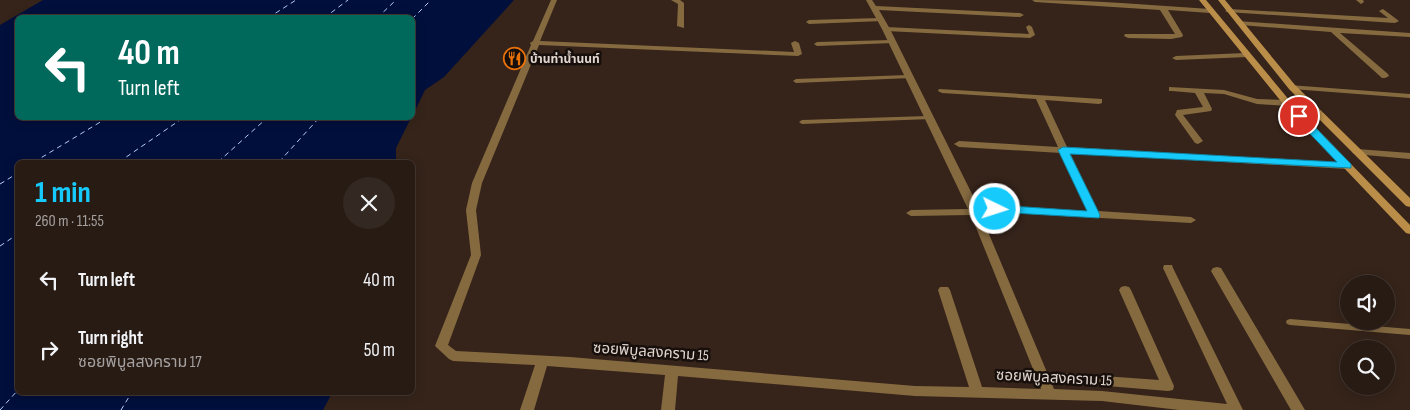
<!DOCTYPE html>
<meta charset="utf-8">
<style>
:root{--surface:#281b14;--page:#342822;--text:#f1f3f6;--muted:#a5a1a0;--line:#443934;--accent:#16cafb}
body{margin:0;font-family:"Sofia Sans Condensed","Noto Sans Thai",sans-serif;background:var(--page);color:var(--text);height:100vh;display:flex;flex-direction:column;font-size:19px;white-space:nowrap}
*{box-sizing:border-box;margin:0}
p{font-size:16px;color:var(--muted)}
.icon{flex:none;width:28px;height:28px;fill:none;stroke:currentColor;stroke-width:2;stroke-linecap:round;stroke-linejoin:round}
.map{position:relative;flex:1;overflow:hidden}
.sheet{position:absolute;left:15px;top:160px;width:400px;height:235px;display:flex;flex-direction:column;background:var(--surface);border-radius:8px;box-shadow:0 2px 12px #0003,0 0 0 1px var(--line)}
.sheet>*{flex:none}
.top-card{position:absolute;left:15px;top:15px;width:400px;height:105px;border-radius:8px;box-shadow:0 2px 12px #0003,0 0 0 1px var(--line);background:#00695c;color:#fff;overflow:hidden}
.buttons{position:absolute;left:1340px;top:275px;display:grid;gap:10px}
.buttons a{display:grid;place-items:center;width:55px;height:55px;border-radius:50%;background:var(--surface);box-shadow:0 2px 12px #0003,0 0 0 1px var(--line);font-size:25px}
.pin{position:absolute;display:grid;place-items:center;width:42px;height:42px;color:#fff;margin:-21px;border:2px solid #fff;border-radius:50%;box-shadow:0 1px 5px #0007}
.me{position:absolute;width:55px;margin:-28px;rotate:94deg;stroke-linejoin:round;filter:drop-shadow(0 0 4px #0008)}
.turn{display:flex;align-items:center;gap:18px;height:105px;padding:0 20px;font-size:22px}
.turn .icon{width:65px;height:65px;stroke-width:2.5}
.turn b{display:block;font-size:35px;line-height:42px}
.round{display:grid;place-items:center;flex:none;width:52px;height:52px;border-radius:26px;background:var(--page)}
.head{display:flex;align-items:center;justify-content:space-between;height:85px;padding:0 20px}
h1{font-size:30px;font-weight:700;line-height:38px;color:var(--accent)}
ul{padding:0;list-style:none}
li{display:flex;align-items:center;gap:15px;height:70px;padding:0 20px}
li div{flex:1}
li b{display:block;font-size:19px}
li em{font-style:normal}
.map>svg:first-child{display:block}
.water{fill:#010f3c}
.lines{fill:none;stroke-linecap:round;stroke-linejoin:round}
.ferry{stroke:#b6cffe;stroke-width:1;stroke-dasharray:5 4;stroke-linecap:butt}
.service{fill:#856a40;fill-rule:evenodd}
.minor{fill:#856a40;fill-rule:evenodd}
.secondary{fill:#ba8e49;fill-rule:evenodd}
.route{fill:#16cafb;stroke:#0e83a3}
.labels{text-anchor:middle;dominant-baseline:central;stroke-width:5;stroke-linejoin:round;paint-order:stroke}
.far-poi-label{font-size:12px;font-weight:bold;fill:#e2d6cf;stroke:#170f0b;text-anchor:start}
.street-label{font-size:15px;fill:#e2d6cf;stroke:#170f0b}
</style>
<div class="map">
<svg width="1410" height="410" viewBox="0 0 1410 410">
<rect width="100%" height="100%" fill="#36241a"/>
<!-- water -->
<path class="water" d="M43 0H514L444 77 425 90 413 115 412 18H18V118H411L396 148V162H18V392L332 393 323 410H0V25Z"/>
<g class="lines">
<!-- ferry -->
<path class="ferry" d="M268 18 296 0
M324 18 348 0
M377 18 396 0
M412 19 431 0
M34 162 107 118
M119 162 183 118
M218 162 267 118
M279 162 319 118
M0 184 18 173
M0 246 18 234
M0 410 18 390
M121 410 132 392"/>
<!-- service -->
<path class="service" d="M880 18 883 20 882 21 809 24 806 22 809 20Z
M1029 25 1032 27 1035 35 1030 38 886 31 883 29 886 27 1029 34 1026 27Z
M891 40 893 41V43L817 46 814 44 817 42Z
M908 75 911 77 910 78 796 83 793 81 796 79Z
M928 116 930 117 931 118 930 119 802 124 799 122 802 120Z
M1290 319 1410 329V335L1290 325 1287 324 1286 322 1287 320Z"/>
<!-- minor -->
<path class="minor" d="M551 0H557L540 41 794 52 791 43 795 41 799 43 802 54 798 56 539 45 482 183 476 210 481 255 448 345 456 351 570 357 915 386 969 387 938 290 940 287H948L950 290 982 387 1041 389 971 215 911 216 906 213 911 210 968 209 882 29 866 0H872L876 6 1020 13 1024 15 1020 17 879 10 890 29 973 196 1054 389 1102 391 1227 404 1163 268 1164 265H1172L1173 268 1243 410H1179L1102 401 915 396 678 376 675 410H661L665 375 547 366 534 410H520L535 365 453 361 449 359 435 346 471 255 466 210 472 183 531 45 530 43 533 41Z
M671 0H680L684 3V28L677 26 678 4Z
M1032 0C1092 0 1151 5 1210 9L1214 11 1210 13 1168 10 1183 35 1182 37 1171 39 1128 38 1124 36 1125 34H1175L1160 10 1035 2Z
M1356 0H1363L1364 2 1361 4Z
M1229 9 1388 18 1379 11 1383 9 1399 21 1395 23 1227 12 1225 11Z
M1237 21 1410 33V37L1340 33 1388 74 1389 76 1385 78H1382L1331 32 1240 25 1236 23Z
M1245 53 1249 55 1248 57 1176 60 1172 58 1176 56Z
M1289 85 1410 94V98L1292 89H1289Z
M1169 87 1224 90 1257 99 1287 100 1291 103 1287 106 1257 104 1224 94 1204 93 1212 109 1211 111 1183 115 1203 141 1198 144 1195 143 1175 115 1177 110 1203 107 1195 93 1172 91H1169Z
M939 89 1102 99V103L1099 104 1045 100 1067 147 1347 163 1352 166 1347 169 1070 153 1098 211 1191 217 1196 220 1191 223 995 212 991 211 990 209 991 207 1088 211 1061 153 959 147 954 144 959 141 1058 147 1036 99 942 93 938 91Z
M1357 149 1410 153V159L1354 154 1352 152 1354 150Z
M1217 267 1221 268 1305 410H1291L1211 271 1213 268Z
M1125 286 1129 287 1131 290 1174 386 1173 390 1168 391 1058 382 1056 378 1058 374 1062 373 1159 380 1119 290 1121 287Z"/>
<!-- secondary -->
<path class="secondary" d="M1199 0H1206L1290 101 1410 225V234L1406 233 1284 105Z
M1218 0H1225L1295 85 1410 198V207L1406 206 1289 89Z"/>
</g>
<!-- route -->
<path class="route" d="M1295 114H1302L1351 164V168L1070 154 1100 215 1099 218 995 212 989 209 995 205 1087 211 1058 150 1063 147 1337 162 1295 118Z"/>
<!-- icons -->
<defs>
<symbol id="restaurant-ring" viewBox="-11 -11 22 22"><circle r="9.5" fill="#170f0b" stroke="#e8710a" stroke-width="1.5"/><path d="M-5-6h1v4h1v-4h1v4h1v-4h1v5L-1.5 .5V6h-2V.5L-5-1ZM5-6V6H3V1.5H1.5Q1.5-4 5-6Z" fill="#e8710a"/></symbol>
</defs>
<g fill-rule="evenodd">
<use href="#restaurant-ring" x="502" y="46" width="25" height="25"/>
</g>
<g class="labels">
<!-- far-poi labels -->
<g class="far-poi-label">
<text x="530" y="59">บ้านท่าน้ำนนท์</text>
</g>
<!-- street labels -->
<g class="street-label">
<text transform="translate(651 352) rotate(4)">ซอยพิบูลสงคราม 15</text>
<text transform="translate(1054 378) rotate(3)">ซอยพิบูลสงคราม 15</text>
</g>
</g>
</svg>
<div class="buttons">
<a><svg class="icon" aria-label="sound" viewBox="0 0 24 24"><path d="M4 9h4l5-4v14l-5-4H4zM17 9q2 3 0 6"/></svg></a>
<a><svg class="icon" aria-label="search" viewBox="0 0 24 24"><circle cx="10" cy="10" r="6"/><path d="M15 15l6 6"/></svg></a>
</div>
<div class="pin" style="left:1299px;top:116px;background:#d93025"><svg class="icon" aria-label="arrive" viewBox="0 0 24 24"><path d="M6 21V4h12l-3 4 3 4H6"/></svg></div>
<svg class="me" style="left:995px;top:209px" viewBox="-20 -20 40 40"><circle r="17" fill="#16cafb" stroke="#fff" stroke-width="3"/><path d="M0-11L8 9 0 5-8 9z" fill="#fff"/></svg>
<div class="top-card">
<div class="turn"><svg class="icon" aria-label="left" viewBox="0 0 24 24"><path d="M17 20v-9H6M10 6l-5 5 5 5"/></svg><div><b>40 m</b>Turn left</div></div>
</div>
<section class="sheet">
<div class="head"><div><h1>1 min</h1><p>260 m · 11:55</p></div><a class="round"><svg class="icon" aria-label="close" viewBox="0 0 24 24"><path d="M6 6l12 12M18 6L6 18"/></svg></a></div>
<ul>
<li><svg class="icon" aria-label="left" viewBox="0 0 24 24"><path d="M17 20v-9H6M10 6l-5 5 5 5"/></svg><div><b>Turn left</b></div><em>40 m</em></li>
<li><svg class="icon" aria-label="right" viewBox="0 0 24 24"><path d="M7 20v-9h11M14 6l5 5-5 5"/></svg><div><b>Turn right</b><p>ซอยพิบูลสงคราม 17</p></div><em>50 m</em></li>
</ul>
</section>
</div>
